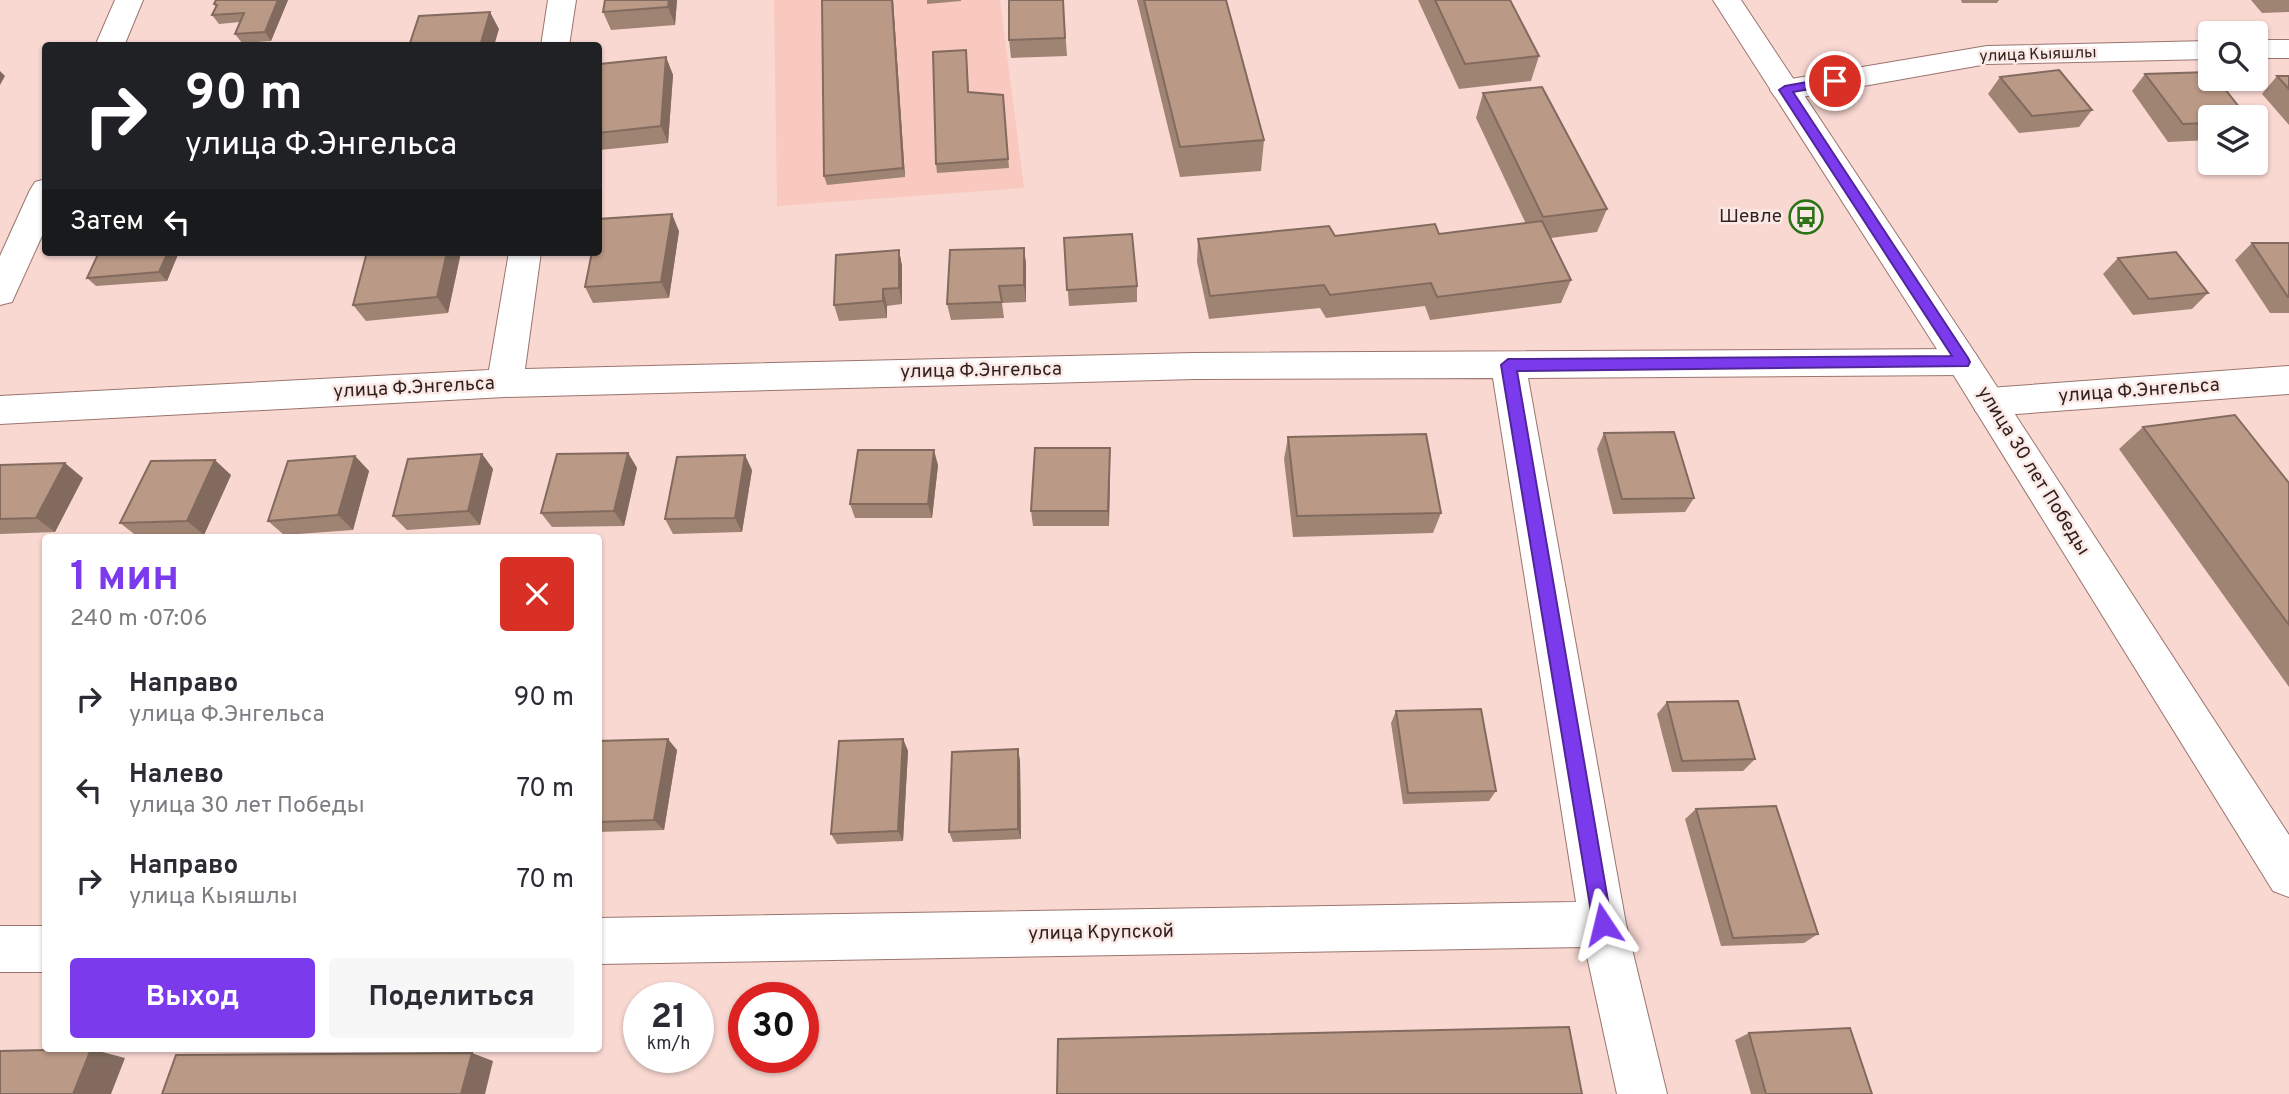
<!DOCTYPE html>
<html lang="ru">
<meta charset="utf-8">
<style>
:root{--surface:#fff;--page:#f7f7f7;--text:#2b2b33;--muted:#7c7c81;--accent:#7c3aed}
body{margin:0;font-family:Overpass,sans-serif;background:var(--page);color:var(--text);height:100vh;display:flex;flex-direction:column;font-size:26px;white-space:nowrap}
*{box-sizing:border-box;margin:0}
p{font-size:23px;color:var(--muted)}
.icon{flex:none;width:38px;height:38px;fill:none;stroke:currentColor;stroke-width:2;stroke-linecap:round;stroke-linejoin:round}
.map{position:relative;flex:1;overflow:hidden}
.details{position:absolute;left:42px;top:534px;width:560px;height:518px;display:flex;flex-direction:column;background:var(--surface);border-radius:7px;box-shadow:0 2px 5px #0004}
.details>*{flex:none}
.banner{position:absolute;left:42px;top:42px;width:560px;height:214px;border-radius:7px;box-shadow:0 2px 5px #0004;background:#202124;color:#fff;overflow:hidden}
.buttons{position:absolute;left:2198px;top:21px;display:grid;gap:14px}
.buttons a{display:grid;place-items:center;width:70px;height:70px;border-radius:7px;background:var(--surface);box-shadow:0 2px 5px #0004;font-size:35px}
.speed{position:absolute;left:623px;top:982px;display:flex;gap:14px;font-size:35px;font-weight:700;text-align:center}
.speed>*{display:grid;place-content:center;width:91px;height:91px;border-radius:50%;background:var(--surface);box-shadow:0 2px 5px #0004;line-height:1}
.speed small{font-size:18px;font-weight:400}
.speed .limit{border:10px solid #d22;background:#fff;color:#111}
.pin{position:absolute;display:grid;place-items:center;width:60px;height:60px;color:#fff;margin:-30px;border:4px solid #fff;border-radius:50%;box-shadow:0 2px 7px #0007}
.me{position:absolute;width:77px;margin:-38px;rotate:350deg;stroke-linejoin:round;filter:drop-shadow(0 0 5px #0008)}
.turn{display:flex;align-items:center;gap:24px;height:147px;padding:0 28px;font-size:32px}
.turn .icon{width:91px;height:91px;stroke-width:2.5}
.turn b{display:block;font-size:49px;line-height:60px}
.then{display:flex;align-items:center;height:66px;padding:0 28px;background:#0003;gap:14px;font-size:26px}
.round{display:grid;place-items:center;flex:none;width:74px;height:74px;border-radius:7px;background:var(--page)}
.summary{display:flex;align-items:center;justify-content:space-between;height:119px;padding:0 28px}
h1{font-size:42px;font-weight:700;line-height:52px;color:var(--accent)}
.primary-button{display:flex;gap:14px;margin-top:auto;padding:14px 28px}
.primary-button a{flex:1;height:80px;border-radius:7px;background:var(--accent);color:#fff;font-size:28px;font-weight:700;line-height:80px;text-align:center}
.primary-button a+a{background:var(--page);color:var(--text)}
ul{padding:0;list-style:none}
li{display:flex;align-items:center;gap:21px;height:91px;padding:0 28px}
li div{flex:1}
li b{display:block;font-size:26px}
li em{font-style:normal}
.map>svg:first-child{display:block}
.built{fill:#f9c8bf}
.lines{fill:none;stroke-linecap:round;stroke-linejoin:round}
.street-casing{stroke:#9a756e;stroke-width:2}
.secondary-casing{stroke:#9a756e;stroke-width:2}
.street{fill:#fff;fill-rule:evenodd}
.secondary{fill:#fff;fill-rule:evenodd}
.wall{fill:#a08473}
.shaded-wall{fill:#826b5e}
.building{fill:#ba9986;stroke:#826b5e;stroke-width:2}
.route{fill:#7c3aed;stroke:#51269a;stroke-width:2}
.labels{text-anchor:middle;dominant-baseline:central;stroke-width:5;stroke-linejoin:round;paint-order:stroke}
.far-street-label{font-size:16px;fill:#31221f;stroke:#fbe9e6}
.poi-label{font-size:19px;fill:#31221f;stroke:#fbe9e6;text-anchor:end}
.street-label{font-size:19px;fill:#31221f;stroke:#fbe9e6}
</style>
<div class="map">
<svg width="2289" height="1094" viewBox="0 0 2289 1094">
<rect width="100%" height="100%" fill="#f9d8d2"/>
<!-- built -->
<path class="built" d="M774 0H1000L1024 188 777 206Z"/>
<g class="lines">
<defs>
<path id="street" d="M115 0H143L124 46H95Z
M548 0H576L569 46H541Z
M2256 40H2289V58H2256Z
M2210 41V59L1987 64 1785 100 1775 97 1770 90 1775 83 1785 80 1987 46Z
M46 179V227L12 302 0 305V256L30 190 35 182Z
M509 252H541L525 369 1195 353 1963 349 1975 353 1980 362 1975 371 1963 375 1528 378 1626 924 1667 1094H1617L1585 947 598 964V918L1576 902 1493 378 1195 379 505 397 0 424V396L489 370Z
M2289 366V394L1989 416 1976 412 1971 402 1976 392 1989 388Z
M0 926H46V972H0Z"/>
<path id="secondary" d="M1713 0H1741L1975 353 2289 835V897L2273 891 1951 371Z"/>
</defs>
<!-- street casing -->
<use href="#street" class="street-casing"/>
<!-- secondary casing -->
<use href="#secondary" class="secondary-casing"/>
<!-- street -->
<use href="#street" class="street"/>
<!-- secondary -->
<use href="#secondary" class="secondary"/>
</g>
<!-- wall -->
<path class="wall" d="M216 0H288L271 41 242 43 235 34 240 22 219 24 212 15 216 7 214 4Z
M605 0H677L675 25 611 30 603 12Z
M822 0H893L905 177 827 185 824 176Z
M927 0H961V1L927 4Z
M1063 0 1067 56 1011 58 1009 40Z
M1137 0H1226L1264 140 1261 171 1180 177Z
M1418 0H1510L1539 56 1531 81 1459 89Z
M1961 0H1999L1997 3H1962Z
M2251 0H2289V12L2262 13Z
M966 50 969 92 1003 95 1009 168 937 173 936 164Z
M666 57 673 75 668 143 600 150 598 147V80Z
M2145 74 2210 117V140L2168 142 2132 91Z
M2277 76H2289V125L2262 94Z
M2000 77 2092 110 2079 127 2019 133 1988 94Z
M1483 93 1607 209 1597 232 1551 238 1571 280 1561 303 1430 320 1425 306 1326 318 1320 308 1209 319 1197 262 1198 239 1439 234 1526 224 1476 118Z
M679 231 669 298 593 303 585 287Z
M1064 238 1137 286V302L1069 306Z
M2252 243H2289V313H2270L2235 260Z
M1024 248 1026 264V302L1002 303 1004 318 951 320 947 304Z
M899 250 902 266V304L887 306V318L839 321 834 305Z
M99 252H179L167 281 96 286 87 278Z
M367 252H461L448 313 366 321 353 305Z
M2118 258 2208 293 2192 309 2133 315 2103 274Z
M2143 427 2289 483V687L2119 449Z
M1604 433 1694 498 1685 512 1613 514 1597 449Z
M1288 437 1441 513 1433 533 1293 537 1284 459Z
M628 453 637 468 624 526 552 527 541 513Z
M482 454 493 469 480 525 407 530 393 516Z
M355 456 369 471 353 530 284 535 268 521Z
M1110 463 1109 526H1033L1031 511Z
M0 465 83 478 55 532 0 534Z
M938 465 932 518H855L850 504Z
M752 470 742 532 673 534 665 519Z
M231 475 204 535 138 537 120 523Z
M1667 702 1755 759 1743 771 1672 772 1657 714Z
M1396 711 1496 791 1489 801 1403 804 1391 723Z
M903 739 908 751 903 841 837 844 831 834Z
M598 741 677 750 664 830 598 832Z
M1020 760 1021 839 953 842 949 832Z
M1696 809 1818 934 1804 943 1721 946 1685 819Z
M1749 1033 1872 1094H1751L1735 1040Z"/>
<!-- shaded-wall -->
<path class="shaded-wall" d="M278 0H288L271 41 265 32Z
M669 0H677L675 25 668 7Z
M892 0H893L905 177 903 168Z
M490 12 499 29 494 46H480Z
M666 57 673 75 668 143 661 126Z
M0 71 5 76 0 85Z
M672 214 679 231 669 298 661 282Z
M1024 248 1026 264V302L1024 285Z
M899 250 902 266V304L899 288Z
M168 252H179L167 281 159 272Z
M447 252H461L448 313 437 297Z
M883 289 887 306V318L883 301Z
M1110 448V463L1109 526 1108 511Z
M934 450 938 465 932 518 928 504Z
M628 453 637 468 624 526 614 511Z
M482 454 493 469 480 525 468 511Z
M745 455 752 470 742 532 735 518Z
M355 456 369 471 353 530 338 515Z
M215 460 231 475 204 535 187 521Z
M65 463 83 478 55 532 36 518Z
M668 739 677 750 664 830 654 820Z
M903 739 908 751 903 841 898 831Z
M1018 749 1020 760 1021 839 1018 829Z
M91 1049 125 1058 111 1094H73Z
M472 1053 493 1061 485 1094H461Z"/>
<!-- building -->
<path class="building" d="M216 0H278L265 32 235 34 244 13 212 15 217 5 214 4Z
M605 0H669L668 7 603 12Z
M822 0H892L903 168 824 176Z
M1009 0H1063L1065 38 1009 40Z
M1144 0H1226L1264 140 1180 147Z
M1435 0H1510L1539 56 1465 64Z
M490 12 480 46H409L419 16Z
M966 50 968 92 1003 95 1008 159 936 164 933 52Z
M666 57 661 126 598 133V80L600 64Z
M2059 70 2092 110 2032 116 2000 77Z
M2210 72V79H2217L2247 117H2210V123L2183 124 2145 74Z
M2277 76H2289V89Z
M1542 87 1607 209 1543 217 1483 93Z
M672 214 661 282 585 287 592 252H598V219Z
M1542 221 1571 280 1437 297 1431 283 1330 295 1324 285 1210 296 1198 239 1329 226 1335 236 1435 224 1439 234Z
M1132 234 1137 286 1067 290 1064 238Z
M2252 243H2289V297H2288Z
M1024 248V285L999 286 1002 302 947 304 950 250Z
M899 250V288L883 289V301L834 305 836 255Z
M99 252H168L159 272 87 278Z
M367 252H447L437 297 353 305Z
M2176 252 2208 293 2149 299 2118 258Z
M2235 415 2289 483V625L2143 427Z
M1674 432 1694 498 1622 499 1604 433Z
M1426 434 1441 513 1297 516 1288 437Z
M1035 448H1110L1108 511H1031Z
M858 450H934L928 504H850Z
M628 453 614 511 541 513 557 454Z
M482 454 468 511 393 516 408 459Z
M745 455 735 518 665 519 677 457Z
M355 456 338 515 268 521 288 461Z
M215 460 187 521 120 523 151 461Z
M65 463 36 518 0 519V465Z
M1738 701 1755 759 1682 761 1667 702Z
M1481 709 1496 791 1408 793 1396 711Z
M668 739 654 820 598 822V741Z
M903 739 898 831 831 834 839 741Z
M1018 749V829L949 832 952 752Z
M1776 806 1818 934 1733 938 1696 809Z
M1569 1027 1582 1094H1057L1058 1039Z
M1850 1028 1872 1094H1766L1749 1033Z
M91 1049 73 1094H0V1051Z
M472 1053 461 1094H162L176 1055Z"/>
<!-- route -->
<path class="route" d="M1835 77 1839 78V84L1793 92 1968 358 1970 362 1968 366 1517 371 1612 924 1610 931 1603 934 1596 931 1593 924 1501 365 1508 359 1952 356 1779 90 1785 86Z"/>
<!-- icons -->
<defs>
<symbol id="bus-ring" viewBox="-11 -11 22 22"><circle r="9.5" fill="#fbe9e6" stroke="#2b7316" stroke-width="1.5"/><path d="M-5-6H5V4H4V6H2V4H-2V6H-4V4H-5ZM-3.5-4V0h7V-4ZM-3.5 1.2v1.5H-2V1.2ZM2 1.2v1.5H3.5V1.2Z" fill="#2b7316"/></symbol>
</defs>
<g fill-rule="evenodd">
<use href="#bus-ring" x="1787" y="198" width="38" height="38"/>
</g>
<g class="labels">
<!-- far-street labels -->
<g class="far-street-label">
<text transform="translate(2038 55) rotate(-2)">улица Кыяшлы</text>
</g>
<!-- poi labels -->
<g class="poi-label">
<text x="1782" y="217">Шевле</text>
</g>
<!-- street labels -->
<g class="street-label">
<text transform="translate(981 371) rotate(-1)">улица Ф.Энгельса</text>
<text transform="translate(414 388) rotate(-3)">улица Ф.Энгельса</text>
<text transform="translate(2139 391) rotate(-4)">улица Ф.Энгельса</text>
<text transform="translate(2033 471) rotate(58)">улица 30 лет Победы</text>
<text transform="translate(1101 933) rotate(-1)">улица Крупской</text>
</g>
</g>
</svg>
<div class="buttons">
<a><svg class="icon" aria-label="search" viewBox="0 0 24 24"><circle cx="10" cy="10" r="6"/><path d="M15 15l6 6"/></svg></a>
<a><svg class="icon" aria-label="layers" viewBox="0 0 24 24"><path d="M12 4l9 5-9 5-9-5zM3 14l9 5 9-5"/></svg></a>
</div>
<div class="speed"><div>21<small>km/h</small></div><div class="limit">30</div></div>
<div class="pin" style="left:1835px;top:81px;background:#d93025"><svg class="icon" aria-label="arrive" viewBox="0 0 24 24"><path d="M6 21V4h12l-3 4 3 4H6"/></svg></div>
<svg class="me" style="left:1603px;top:924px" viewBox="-20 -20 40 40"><path d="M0-17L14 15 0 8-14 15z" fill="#7c3aed" stroke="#fff" stroke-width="4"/></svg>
<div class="banner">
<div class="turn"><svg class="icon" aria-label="right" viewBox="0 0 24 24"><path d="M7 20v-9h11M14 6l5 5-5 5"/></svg><div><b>90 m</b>улица Ф.Энгельса</div></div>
<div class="then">Затем<svg class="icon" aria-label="left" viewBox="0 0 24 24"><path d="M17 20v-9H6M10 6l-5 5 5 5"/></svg></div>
</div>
<section class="details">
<div class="summary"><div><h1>1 мин</h1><p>240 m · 07:06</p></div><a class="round" style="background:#d93025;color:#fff"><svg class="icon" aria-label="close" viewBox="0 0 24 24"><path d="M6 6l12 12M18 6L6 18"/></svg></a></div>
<ul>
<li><svg class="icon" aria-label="right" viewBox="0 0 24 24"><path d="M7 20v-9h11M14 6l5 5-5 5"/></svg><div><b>Направо</b><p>улица Ф.Энгельса</p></div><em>90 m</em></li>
<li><svg class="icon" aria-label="left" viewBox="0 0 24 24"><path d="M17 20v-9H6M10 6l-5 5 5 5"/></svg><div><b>Налево</b><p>улица 30 лет Победы</p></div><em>70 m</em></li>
<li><svg class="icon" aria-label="right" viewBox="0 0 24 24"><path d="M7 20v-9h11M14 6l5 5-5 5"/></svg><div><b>Направо</b><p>улица Кыяшлы</p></div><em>70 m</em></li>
</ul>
<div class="primary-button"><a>Выход</a><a>Поделиться</a></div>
</section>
</div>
